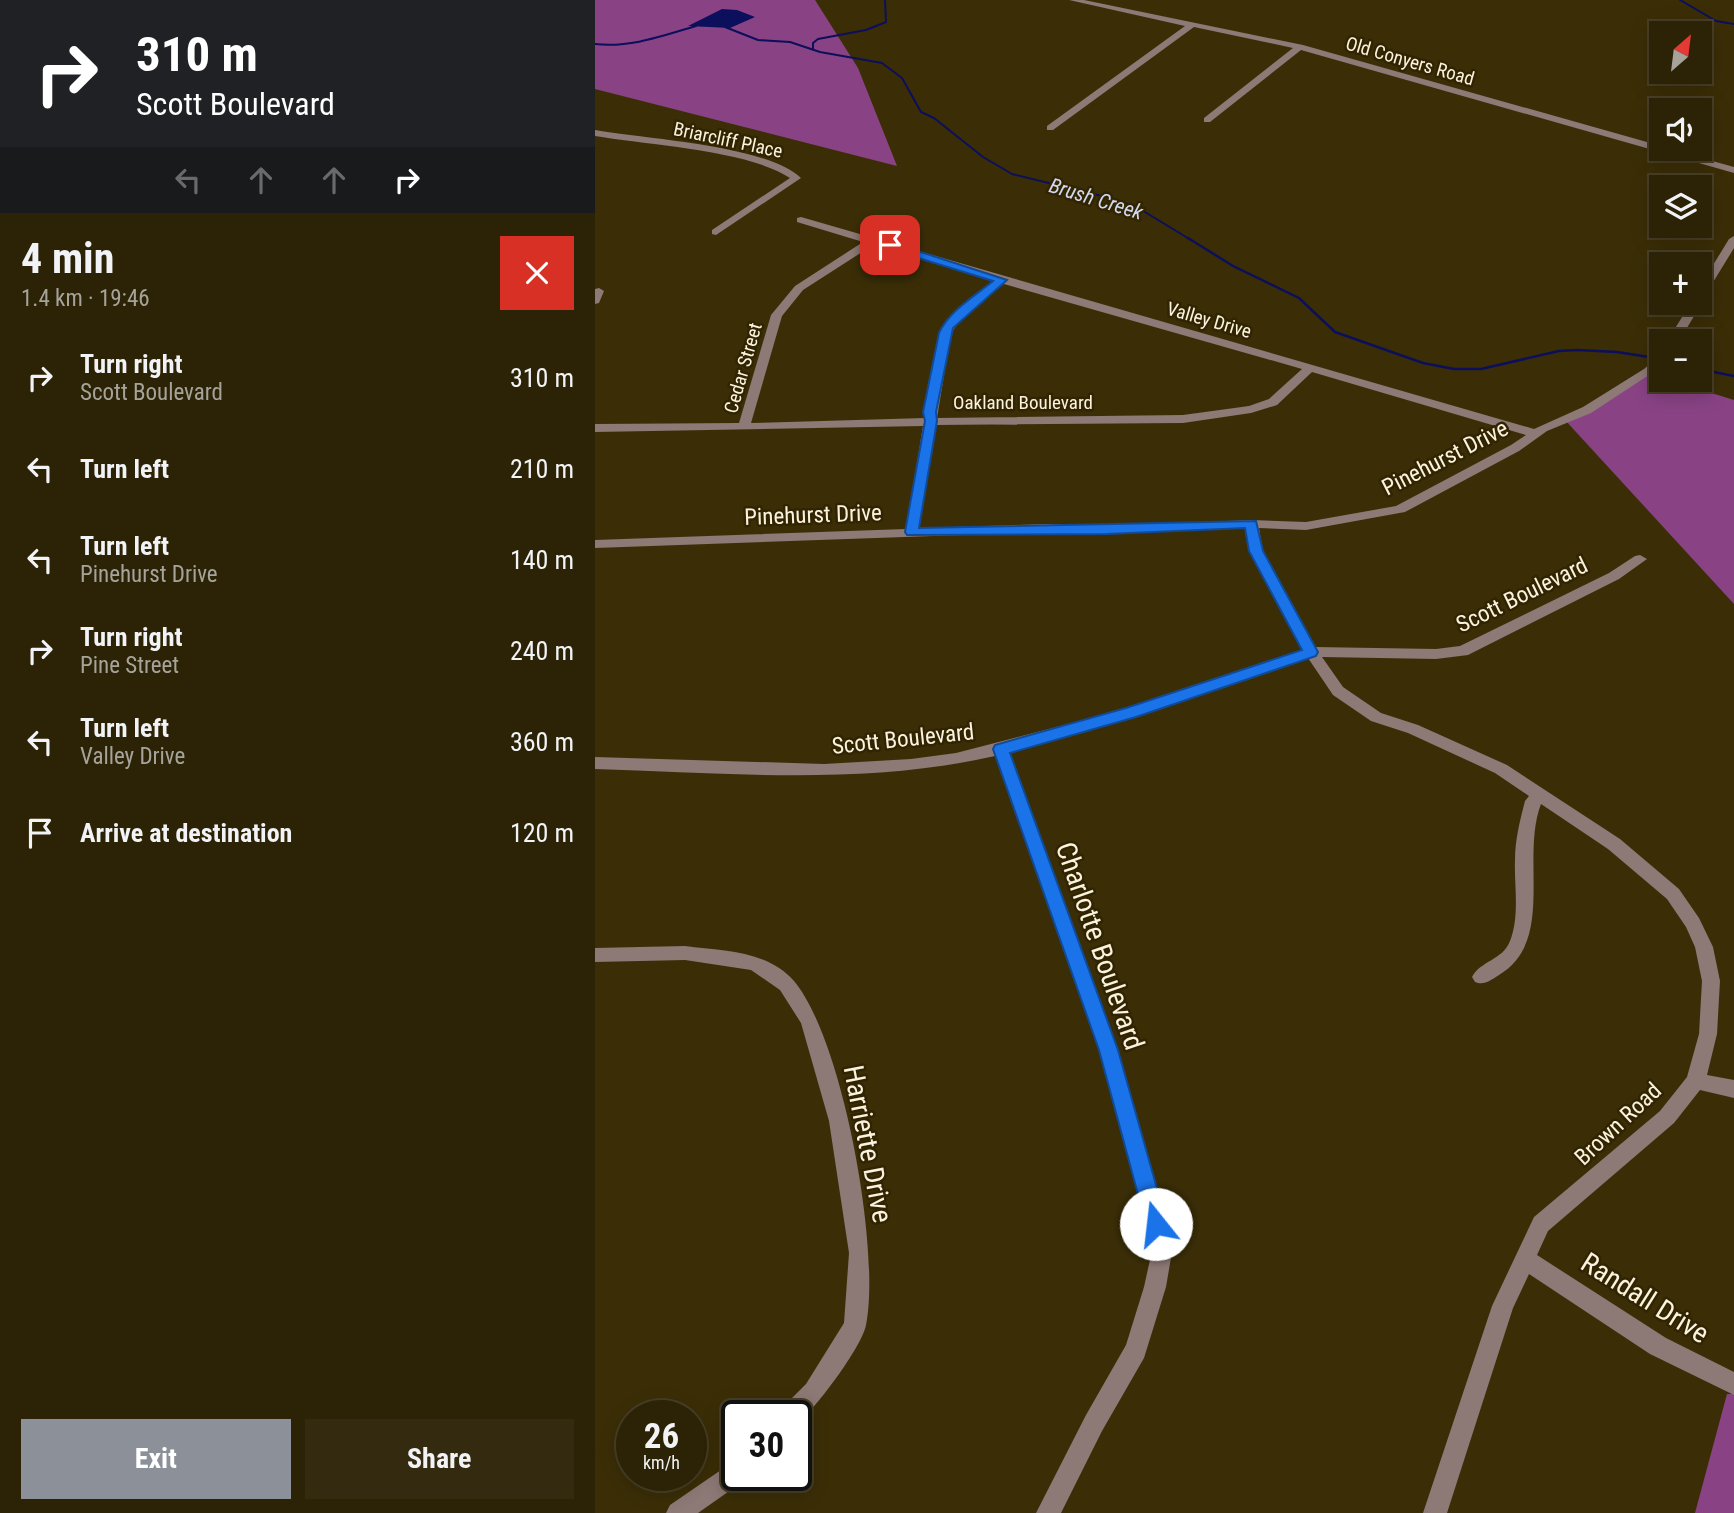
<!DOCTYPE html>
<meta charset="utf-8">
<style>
:root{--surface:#2c2205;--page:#342a0f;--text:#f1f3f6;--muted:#a6a49a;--line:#483f27;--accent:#8c9099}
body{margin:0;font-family:"Roboto Condensed",sans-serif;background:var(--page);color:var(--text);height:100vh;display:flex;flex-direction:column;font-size:26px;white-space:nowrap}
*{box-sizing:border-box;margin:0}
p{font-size:23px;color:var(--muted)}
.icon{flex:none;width:38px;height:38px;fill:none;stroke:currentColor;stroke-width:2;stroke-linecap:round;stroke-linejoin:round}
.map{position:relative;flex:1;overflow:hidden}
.side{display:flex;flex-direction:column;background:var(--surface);width:595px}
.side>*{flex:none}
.guide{background:#202124;color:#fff;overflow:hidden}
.needle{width:46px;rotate:28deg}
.tools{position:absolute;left:1054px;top:21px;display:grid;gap:14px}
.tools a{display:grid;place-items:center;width:63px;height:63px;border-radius:0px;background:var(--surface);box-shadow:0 4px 18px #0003,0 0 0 2px var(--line);font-size:35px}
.speed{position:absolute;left:21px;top:1400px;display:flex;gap:14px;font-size:35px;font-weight:700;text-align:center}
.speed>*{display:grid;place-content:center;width:91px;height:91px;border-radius:50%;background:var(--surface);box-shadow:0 4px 18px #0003,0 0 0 2px var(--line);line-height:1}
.speed small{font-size:18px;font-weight:400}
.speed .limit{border:4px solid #111;border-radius:10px;background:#fff;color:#111}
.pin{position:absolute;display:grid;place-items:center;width:60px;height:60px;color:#fff;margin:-30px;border-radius:14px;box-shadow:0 4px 10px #0006}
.me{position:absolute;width:77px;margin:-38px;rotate:344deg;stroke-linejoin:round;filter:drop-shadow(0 0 5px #0008)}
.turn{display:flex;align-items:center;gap:24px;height:147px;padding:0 21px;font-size:32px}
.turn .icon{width:91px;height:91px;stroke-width:2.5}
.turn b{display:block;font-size:49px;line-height:60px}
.lanes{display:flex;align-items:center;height:66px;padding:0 21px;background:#0003;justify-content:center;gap:35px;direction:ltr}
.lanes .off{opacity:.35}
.round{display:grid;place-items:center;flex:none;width:74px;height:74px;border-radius:0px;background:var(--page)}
.overview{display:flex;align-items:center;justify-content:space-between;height:119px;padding:0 21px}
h1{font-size:42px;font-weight:700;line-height:52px}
.cta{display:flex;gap:14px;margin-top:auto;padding:14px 21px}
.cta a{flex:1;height:80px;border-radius:0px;background:var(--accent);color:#fff;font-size:28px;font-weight:700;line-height:80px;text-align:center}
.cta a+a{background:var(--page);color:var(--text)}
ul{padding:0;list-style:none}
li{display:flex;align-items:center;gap:21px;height:91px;padding:0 21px}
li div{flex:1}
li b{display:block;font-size:26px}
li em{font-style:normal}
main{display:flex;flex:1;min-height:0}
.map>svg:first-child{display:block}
.forest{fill:#894385}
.water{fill:#0c0f5b}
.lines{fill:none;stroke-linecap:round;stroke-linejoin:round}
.stream-far1{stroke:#0c0f5b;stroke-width:2}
.stream{stroke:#0c0f5b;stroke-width:2.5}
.minor{fill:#8d7975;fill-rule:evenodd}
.route{fill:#1a73e8;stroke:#114b97;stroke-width:2}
.labels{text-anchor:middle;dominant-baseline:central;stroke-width:5;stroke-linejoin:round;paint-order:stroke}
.far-street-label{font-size:19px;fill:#fbf3df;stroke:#312400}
.far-water-label{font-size:21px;font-style:italic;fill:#d1d9ef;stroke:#312400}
.street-label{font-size:23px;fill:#fbf3df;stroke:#312400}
.near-street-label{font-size:28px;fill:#fbf3df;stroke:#312400}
</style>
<main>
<section class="side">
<div class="guide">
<div class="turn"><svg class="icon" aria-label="right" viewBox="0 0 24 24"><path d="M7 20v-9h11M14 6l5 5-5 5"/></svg><div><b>310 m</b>Scott Boulevard</div></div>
<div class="lanes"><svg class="icon off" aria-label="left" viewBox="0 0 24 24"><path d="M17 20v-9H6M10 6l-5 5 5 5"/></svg><svg class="icon off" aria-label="ahead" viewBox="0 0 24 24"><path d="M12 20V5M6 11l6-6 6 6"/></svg><svg class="icon off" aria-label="ahead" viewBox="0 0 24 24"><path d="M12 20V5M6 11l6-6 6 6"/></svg><svg class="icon" aria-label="right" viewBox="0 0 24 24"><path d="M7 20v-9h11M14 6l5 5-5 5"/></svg></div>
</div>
<div class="overview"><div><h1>4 min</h1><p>1.4 km · 19:46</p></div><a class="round" style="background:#d93025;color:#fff"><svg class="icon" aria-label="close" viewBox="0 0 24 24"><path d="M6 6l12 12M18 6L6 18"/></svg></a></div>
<ul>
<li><svg class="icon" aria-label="right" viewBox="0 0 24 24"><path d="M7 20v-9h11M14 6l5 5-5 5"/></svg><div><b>Turn right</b><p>Scott Boulevard</p></div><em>310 m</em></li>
<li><svg class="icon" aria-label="left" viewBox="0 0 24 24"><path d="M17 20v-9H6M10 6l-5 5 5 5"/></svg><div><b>Turn left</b></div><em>210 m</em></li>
<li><svg class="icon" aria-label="left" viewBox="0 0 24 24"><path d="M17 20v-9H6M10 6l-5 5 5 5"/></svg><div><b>Turn left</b><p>Pinehurst Drive</p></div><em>140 m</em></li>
<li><svg class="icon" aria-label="right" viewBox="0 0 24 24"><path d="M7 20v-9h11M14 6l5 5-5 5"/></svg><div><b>Turn right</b><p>Pine Street</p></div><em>240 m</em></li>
<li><svg class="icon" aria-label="left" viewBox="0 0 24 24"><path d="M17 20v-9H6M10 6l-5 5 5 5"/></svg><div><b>Turn left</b><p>Valley Drive</p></div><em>360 m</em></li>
<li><svg class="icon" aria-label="arrive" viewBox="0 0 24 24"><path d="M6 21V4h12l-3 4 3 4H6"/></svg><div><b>Arrive at destination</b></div><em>120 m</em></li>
</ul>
<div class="cta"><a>Exit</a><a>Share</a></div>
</section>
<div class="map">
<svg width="1139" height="1513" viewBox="0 0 1139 1513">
<rect width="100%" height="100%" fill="#3b2e07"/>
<!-- forest -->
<path class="forest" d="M0 0H220L263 68 302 166 0 89Z
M1051 372 1066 377V380H1075L1139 400V604L970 420Z
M1132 1394H1139V1513H1100Z"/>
<!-- water -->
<path class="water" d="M127 9 142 10 160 17 135 28 93 26Z"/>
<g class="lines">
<!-- stream-far1 -->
<path class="stream-far1" d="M1085 0 1121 21 1139 24
M130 27 163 40 195 42 225 52 287 63 307 78 326 112 339 118 388 157 417 174 519 199 545 209 596 240
M0 44C35 48 67 36 101 26
M218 49V43L223 39 271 30 291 22 290 0"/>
<!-- stream -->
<path class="stream" d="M593 238 638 266 704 298 740 332 828 363 859 369H886L964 351 983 350 1022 352 1054 357
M1104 369 1139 376"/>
<!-- minor -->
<path class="minor" d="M474 0H489L708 45 1066 146V149H1074L1139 167V173L706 50 615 122H609V118L698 48 599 27 458 130H452V126L590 26Z
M0 130C49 139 172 145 206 178L121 235 117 234V230L195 178C153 150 52 145 0 136Z
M206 217 939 429 988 407 1049 369 1066 354V364L1057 373 996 413 952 431 924 451 810 512 711 530 664 528 668 551 720 647 841 649 865 646 1014 573 1040 556 1045 555 1052 559 1024 579 873 655 841 659 727 657 748 687 786 713 823 725 912 765 1025 839 1084 889 1104 918 1118 947 1125 981 1122 1034 1112 1075 1139 1080V1098L1105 1090 1079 1123 953 1231 942 1255 1071 1338 1139 1372V1395L1055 1354 934 1274 918 1308 852 1513H828L897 1306 939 1217 1065 1111 1092 1077 1104 1034 1107 981 1100 947 1091 927 1072 899 1013 849 946 804C925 858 961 941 904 975 896 980 889 986 880 982L877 977C885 961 908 960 915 941 925 915 919 886 920 860 920 840 925 820 930 801L934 796 900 773 813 733 776 721 738 695 713 658 540 717 414 752 522 1050 578 1246 571 1287 549 1358 507 1431 466 1513H441L491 1415 531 1345 549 1287 558 1246 504 1050 400 756C269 786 133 773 0 769V757L229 764 316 759 361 753 531 709 707 650 654 551 650 528 512 534 452 532 0 548V540L311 529 328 426 0 432V424L144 423 176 315 200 286 268 242 202 222V218ZM278 245 399 281 363 308 344 333 330 418 156 423 187 316 208 290ZM409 284 707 369 674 399 654 406 588 415 342 418 356 333 371 313ZM717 372 931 435 916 445 801 506 711 522 656 520 512 526 452 524 324 528 341 425 588 423 656 413 682 405Z
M1139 236V248L1109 297 1104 300V288L1134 239Z
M4 288 9 291 4 303 0 304V289Z
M1105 301 1107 303 1084 341H1072L1096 303Z
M90 946C127 951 172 950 199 981 248 1039 286 1251 271 1325 267 1347 219 1411 201 1425V1416H184L187 1408 211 1384 249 1323 254 1253 234 1121 206 1023 185 990 156 970 90 960 0 962V948Z
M142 1459V1475H151L140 1487 103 1513H71L75 1505Z"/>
</g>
<!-- route -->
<path class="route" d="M291 243H298L412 280 358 328 341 412 342 421 324 528 661 521 668 551 723 652 721 656 541 717 415 753 523 1050 572 1224 569 1231 561 1234 554 1231 551 1224 504 1050 398 749 400 745 531 708 707 650 654 551 650 528 512 534 312 535 310 532 330 421 328 412 344 333C354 311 380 296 398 281L291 248Z"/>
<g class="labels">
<!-- far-street labels -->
<g class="far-street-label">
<text transform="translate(815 61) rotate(16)">Old Conyers Road</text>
<text transform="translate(133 140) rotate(12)">Briarcliff Place</text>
<text transform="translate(614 320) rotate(16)">Valley Drive</text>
<text transform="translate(148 368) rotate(-74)">Cedar Street</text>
<text x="428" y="402">Oakland Boulevard</text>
</g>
<!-- far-water labels -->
<g class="far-water-label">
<text transform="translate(501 199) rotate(17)">Brush Creek</text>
</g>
<!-- street labels -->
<g class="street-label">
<text transform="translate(850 458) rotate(-27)">Pinehurst Drive</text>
<text transform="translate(218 515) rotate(-2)">Pinehurst Drive</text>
<text transform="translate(927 595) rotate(-26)">Scott Boulevard</text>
<text transform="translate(308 739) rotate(-6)">Scott Boulevard</text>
<text transform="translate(1023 1124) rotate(-43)">Brown Road</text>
</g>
<!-- near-street labels -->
<g class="near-street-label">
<text transform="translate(505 946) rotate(71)">Charlotte Boulevard</text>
<text transform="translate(273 1144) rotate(79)">Harriette Drive</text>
<text transform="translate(1050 1298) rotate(32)">Randall Drive</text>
</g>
</g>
</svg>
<div class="tools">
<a><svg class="needle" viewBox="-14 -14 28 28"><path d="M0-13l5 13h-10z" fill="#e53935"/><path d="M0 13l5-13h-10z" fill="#a6a49a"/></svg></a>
<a><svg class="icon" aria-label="sound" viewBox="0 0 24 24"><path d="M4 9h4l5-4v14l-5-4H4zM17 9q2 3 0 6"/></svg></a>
<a><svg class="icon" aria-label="layers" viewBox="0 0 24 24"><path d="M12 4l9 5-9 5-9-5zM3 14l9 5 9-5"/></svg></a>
<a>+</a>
<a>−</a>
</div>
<div class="speed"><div>26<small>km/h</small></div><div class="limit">30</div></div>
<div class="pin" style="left:295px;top:245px;background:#d93025"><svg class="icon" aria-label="arrive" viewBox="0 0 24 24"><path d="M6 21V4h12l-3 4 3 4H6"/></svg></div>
<svg class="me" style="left:561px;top:1224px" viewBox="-20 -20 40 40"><circle r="19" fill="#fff"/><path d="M0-13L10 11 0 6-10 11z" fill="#1a73e8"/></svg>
</div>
</main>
